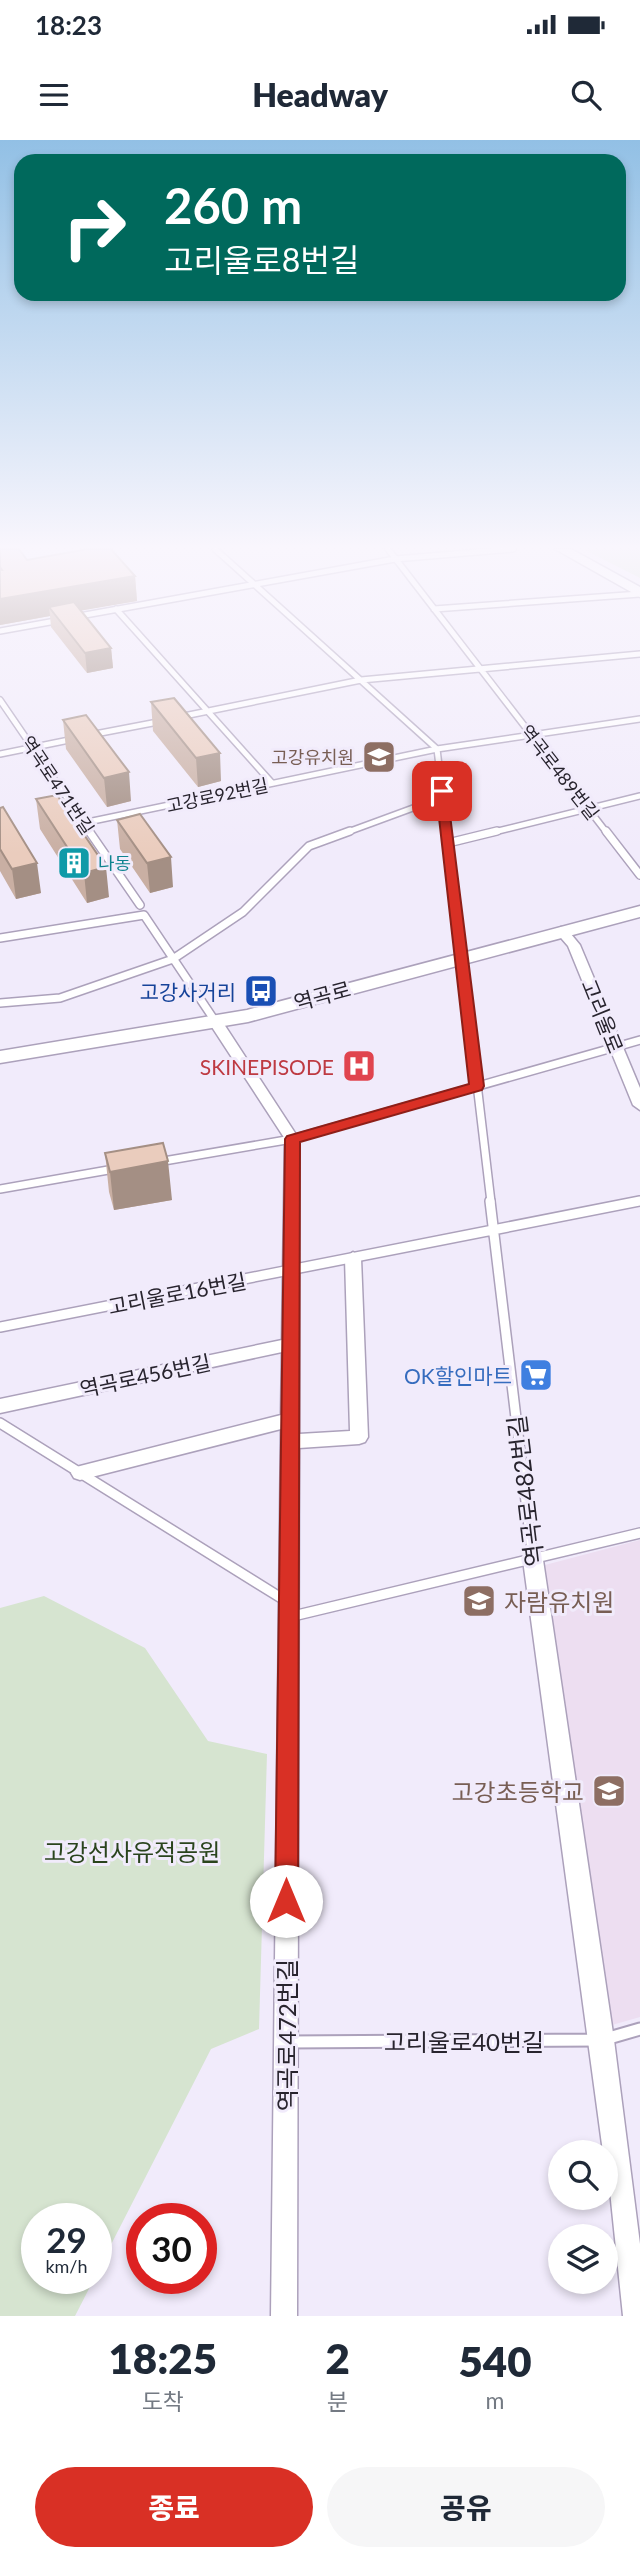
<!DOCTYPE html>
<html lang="ko">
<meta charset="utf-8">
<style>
:root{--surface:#fff;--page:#f6f6f7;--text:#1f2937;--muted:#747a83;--accent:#d93025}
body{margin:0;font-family:Lato,"Noto Sans KR",sans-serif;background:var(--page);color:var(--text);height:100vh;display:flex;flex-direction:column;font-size:26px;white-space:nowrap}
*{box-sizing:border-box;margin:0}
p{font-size:23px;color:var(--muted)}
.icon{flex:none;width:38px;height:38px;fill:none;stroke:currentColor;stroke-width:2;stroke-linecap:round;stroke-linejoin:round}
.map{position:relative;height:2176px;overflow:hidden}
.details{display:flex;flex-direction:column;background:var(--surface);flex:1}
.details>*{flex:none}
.guide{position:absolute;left:14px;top:14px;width:612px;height:147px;border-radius:21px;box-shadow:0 4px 10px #0003;background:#00695c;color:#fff;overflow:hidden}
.tools{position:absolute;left:548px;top:2000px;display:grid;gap:14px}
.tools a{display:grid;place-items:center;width:70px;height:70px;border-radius:50%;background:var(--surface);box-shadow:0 4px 10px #0003;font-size:35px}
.speed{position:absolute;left:21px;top:2063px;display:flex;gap:14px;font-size:35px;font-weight:700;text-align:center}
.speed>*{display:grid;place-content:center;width:91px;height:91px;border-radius:50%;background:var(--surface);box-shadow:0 4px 10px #0003;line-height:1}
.speed small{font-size:18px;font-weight:400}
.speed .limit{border:10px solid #d22;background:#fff;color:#111}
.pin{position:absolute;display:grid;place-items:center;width:60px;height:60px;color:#fff;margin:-30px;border-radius:14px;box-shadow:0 4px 10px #0006}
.me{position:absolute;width:77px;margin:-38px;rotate:0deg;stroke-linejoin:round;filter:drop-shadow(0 0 5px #0008)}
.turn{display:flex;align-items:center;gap:24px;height:147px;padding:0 35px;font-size:32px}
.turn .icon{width:91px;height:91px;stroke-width:2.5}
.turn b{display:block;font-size:49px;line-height:60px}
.eta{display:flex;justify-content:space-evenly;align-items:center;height:119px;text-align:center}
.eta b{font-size:42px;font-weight:800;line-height:49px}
.button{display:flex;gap:14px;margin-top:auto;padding:14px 35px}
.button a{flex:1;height:80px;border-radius:42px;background:var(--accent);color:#fff;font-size:28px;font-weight:800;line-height:80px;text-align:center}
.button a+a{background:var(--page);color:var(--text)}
.status{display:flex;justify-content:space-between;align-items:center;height:49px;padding:0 35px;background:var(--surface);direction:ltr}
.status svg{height:19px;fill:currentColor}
header{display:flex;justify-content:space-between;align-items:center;height:91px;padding:0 35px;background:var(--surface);font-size:32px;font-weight:800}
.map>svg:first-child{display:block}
.education{fill:#eddef1}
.green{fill:#d6e4d0}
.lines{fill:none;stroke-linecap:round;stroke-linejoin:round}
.lane-far3-casing{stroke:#aca1bb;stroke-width:8}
.lane-far2-casing{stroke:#aca1bb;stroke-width:10}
.lane-far1-casing{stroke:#aca1bb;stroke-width:12}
.lane-casing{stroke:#aca1bb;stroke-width:15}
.street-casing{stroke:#aca1bb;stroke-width:3}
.secondary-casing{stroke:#aca1bb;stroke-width:3}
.lane-far3{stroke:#fff;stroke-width:5}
.lane-far2{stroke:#fff;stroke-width:7}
.lane-far1{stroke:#fff;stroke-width:9}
.lane{stroke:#fff;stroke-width:11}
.street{fill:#fff;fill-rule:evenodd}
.secondary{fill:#fff;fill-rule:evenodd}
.wall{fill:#c9afa3}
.shaded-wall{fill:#a48f84}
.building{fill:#eaccbd;stroke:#a48f84;stroke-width:2}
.route{fill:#d93025;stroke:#8d1f18;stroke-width:2}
.labels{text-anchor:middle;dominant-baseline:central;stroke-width:6;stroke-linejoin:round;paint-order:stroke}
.far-education-label{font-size:18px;fill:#785e54;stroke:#f1ebfb;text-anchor:end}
.far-street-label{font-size:18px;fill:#28242e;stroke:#f1ebfb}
.far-culture-label{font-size:18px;fill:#0d838f;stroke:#f1ebfb;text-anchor:start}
.transit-label{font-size:21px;fill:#164399;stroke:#f1ebfb;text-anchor:end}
.street-label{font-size:21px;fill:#28242e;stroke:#f1ebfb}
.health-label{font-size:21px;fill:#be3a42;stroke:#f1ebfb;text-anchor:end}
.shop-label{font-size:21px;fill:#366cbe;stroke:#f1ebfb;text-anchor:end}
.near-street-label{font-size:24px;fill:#28242e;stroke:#f1ebfb}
.near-education-label{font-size:24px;fill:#785e54;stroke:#f1ebfb;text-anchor:start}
.near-park-label{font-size:24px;fill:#2a441d;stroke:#f1ebfb}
</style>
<div class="status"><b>18:23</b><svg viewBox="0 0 49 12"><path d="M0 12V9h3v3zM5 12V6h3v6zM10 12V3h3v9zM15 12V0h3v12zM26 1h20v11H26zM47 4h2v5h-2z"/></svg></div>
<header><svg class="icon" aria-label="menu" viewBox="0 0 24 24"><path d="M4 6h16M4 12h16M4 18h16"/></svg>Headway<svg class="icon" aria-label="search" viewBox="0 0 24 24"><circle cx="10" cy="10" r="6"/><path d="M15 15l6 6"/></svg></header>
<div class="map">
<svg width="640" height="2176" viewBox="0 0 640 2176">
<rect width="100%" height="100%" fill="#f1ebfb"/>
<!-- education -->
<path class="education" d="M640 1400V1877L612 1885 545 1425Z"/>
<!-- green -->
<path class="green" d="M583 409H640V438Z
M44 1456 145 1508 208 1601 267 1614 259 1889 211 1909 96 2134V2079H37V2138L94 2139 75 2176H0V1468Z"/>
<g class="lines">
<defs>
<path id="lane-far3" d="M215 409 437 609 447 693
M388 409 607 693
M116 469 272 643
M434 469 640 454
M74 477 395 419 513 409
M0 491 61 480
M0 560 91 693
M179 577 361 540 640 514
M90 595 163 581
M0 614 74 599
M83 683 437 609 640 579
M345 693 413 668 442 651
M490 693 640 656"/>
<path id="lane-far2" d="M89 691 140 765
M447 691 491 1062
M606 691 640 735
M448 703 497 691
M0 798 144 775 215 881
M0 863 60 858 173 819 243 772 309 706 350 691
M158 1022 292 999 640 900
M0 1049 114 1029
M634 1062 640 1061"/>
<path id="lane-far1" d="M490 1061 533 1420
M0 1187 640 1061
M0 1283 286 1461
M289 1477 640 1393"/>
<path id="lane" d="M288 1902 602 1900 640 1889"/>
<path id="street" d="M561 787 566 788 580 805 640 948V970L633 965 568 806 555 791Z
M215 877 220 878 299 999V1294L350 1291 345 1118 353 1112 361 1118 368 1297 365 1302 359 1304 299 1308 297 2176H271L281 1289 80 1340 74 1338 71 1333 74 1328 80 1326 281 1275 282 1212 0 1273V1259L282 1200 285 999 208 881Z
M533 1412 540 1414 543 1420 614 1900 640 2104V2176H623L606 2012H603L523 1420 526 1414Z"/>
<path id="secondary" d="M555 409H571L640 447V457Z
M640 766V777L248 882 0 923V911L247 870Z"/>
</defs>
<!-- lane-far3 casing -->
<use href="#lane-far3" class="lane-far3-casing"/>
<!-- lane-far2 casing -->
<use href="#lane-far2" class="lane-far2-casing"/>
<!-- lane-far1 casing -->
<use href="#lane-far1" class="lane-far1-casing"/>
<!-- lane casing -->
<use href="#lane" class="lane-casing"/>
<!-- street casing -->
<use href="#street" class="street-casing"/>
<!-- secondary casing -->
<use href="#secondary" class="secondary-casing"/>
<!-- lane-far3 -->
<use href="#lane-far3" class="lane-far3"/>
<!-- lane-far2 -->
<use href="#lane-far2" class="lane-far2"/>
<!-- lane-far1 -->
<use href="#lane-far1" class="lane-far1"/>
<!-- lane -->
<use href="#lane" class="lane"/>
<!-- street -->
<use href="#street" class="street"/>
<!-- secondary -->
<use href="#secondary" class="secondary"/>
</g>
<!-- wall -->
<path class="wall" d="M0 409 27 420 81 411V409H111L135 436 137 461 80 470 111 508 113 528 87 533 51 487 50 476 0 485Z
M151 562 221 641 198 647 153 591Z
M63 580 131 661 107 667 66 609Z
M36 659 109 757 87 763 40 689Z
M0 668 41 753 16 759 0 731Z
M117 680 173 747 150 753 120 709Z
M105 1013 172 1060 114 1070 109 1052Z"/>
<!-- shaded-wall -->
<path class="shaded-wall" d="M135 436 137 461 56 475 49 467 50 476 0 485V459Z
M111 508 113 528 87 533 85 513Z
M220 613 221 641 198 647 196 618Z
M129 632 131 661 107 667 104 638Z
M171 717 173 747 150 753 147 723Z
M37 723 41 753 16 759 12 729Z
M106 727 109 757 87 763 84 733Z
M168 1021 172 1060 114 1070 110 1032Z"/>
<!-- building -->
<path class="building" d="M0 409H19L27 420 88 409H111L135 436 0 459V430H2L0 427Z
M74 462 111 508 85 513 49 467Z
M174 558 220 613 196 618 151 562Z
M86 575 129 632 104 638 63 580Z
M57 655 106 727 84 733 36 659Z
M3 667 37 723 12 729 0 709V668Z
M140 674 171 717 147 723 117 680Z
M163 1003 168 1021 110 1032 105 1013Z"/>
<!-- sky -->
<linearGradient id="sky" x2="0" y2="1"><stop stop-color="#92c0e5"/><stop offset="0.57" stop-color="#f9f6fd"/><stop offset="1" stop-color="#f9f6fd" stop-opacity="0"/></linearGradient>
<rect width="640" height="714" fill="url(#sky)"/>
<!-- route -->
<path class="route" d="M442 648 447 651 484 946 482 950 300 1002 298 1761 294 1769 286 1773 278 1769 275 1761 285 999 287 996 469 944 436 651Z"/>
<!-- icons -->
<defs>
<symbol id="school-square" viewBox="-11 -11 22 22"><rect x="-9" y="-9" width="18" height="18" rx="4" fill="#8d6e63" stroke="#f1ebfb"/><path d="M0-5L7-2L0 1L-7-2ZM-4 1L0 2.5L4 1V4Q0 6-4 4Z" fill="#fff"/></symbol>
<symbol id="building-square" viewBox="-11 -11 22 22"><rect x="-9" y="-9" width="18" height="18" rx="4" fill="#0f9aa8" stroke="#f1ebfb"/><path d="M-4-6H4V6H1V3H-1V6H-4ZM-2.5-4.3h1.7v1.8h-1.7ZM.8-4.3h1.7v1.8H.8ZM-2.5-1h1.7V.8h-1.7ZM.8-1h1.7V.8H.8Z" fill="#fff"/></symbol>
<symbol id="bus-square" viewBox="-11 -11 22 22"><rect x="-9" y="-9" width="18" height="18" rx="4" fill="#1a4fb4" stroke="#f1ebfb"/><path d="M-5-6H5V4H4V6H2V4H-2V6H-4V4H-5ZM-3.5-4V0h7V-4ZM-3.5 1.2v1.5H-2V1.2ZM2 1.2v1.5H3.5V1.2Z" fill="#fff"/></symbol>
<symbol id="hospital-square" viewBox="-11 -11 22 22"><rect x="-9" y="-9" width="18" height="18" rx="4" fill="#e0444e" stroke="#f1ebfb"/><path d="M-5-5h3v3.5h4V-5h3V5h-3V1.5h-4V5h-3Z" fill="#fff"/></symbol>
<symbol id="supermarket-square" viewBox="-11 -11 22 22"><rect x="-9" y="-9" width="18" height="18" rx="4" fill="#3f7fe0" stroke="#f1ebfb"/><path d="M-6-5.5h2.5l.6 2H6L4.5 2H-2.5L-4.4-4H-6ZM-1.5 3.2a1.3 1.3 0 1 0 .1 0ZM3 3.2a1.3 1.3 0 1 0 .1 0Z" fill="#fff"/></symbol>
</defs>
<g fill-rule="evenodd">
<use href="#school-square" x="360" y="598" width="38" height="38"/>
<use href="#building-square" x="55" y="704" width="38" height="38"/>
<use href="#bus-square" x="242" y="832" width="38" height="38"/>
<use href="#hospital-square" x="340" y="907" width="38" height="38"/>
<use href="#supermarket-square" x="517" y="1216" width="38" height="38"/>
<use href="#school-square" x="460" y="1442" width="38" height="38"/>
<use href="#school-square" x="590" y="1632" width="38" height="38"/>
</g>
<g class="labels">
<!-- far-education labels -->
<g class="far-education-label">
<text x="354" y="617">고강유치원</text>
</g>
<!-- far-street labels -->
<g class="far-street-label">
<text transform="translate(560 632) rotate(52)">역곡로489번길</text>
<text transform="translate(58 645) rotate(56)">역곡로471번길</text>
<text transform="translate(217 655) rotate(-12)">고강로92번길</text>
</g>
<!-- far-culture labels -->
<g class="far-culture-label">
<text x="98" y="723">나동</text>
</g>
<!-- transit labels -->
<g class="transit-label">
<text x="236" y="851">고강사거리</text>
</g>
<!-- street labels -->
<g class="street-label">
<text transform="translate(322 855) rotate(-15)">역곡로</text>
<text transform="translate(603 876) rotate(68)">고리울로</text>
<text transform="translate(177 1153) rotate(-11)">고리울로16번길</text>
<text transform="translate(145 1235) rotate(-12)">역곡로456번길</text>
</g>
<!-- health labels -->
<g class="health-label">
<text x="334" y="926">SKINEPISODE</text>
</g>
<!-- shop labels -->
<g class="shop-label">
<text x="512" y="1235">OK할인마트</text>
</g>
<!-- near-street labels -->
<g class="near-street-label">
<text transform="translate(525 1351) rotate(-97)">역곡로482번길</text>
<text transform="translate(286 1895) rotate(-90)">역곡로472번길</text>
<text x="464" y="1901">고리울로40번길</text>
</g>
<!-- near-education labels -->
<g class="near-education-label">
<text x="504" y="1461">자람유치원</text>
<text x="584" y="1651" text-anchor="end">고강초등학교</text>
</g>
<!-- near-park labels -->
<g class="near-park-label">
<text x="132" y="1711">고강선사유적공원</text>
</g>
</g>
</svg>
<div class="tools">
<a><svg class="icon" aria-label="search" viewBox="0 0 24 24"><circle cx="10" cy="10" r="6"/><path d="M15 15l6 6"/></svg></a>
<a><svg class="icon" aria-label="layers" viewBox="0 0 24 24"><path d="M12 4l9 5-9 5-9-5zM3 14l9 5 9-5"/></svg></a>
</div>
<div class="speed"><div>29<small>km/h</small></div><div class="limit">30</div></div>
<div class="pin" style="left:442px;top:651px;background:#d93025"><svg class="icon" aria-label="arrive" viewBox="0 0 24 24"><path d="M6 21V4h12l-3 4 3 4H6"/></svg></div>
<svg class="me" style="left:286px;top:1761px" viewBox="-20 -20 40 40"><circle r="19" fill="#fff"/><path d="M0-13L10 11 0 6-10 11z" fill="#d93025"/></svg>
<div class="guide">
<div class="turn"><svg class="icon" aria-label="right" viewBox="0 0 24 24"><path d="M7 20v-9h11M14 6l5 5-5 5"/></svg><div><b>260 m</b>고리울로8번길</div></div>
</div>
</div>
<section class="details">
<div class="eta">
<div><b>18:25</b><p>도착</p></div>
<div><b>2</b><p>분</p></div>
<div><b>540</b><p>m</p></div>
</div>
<div class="button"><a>종료</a><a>공유</a></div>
</section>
